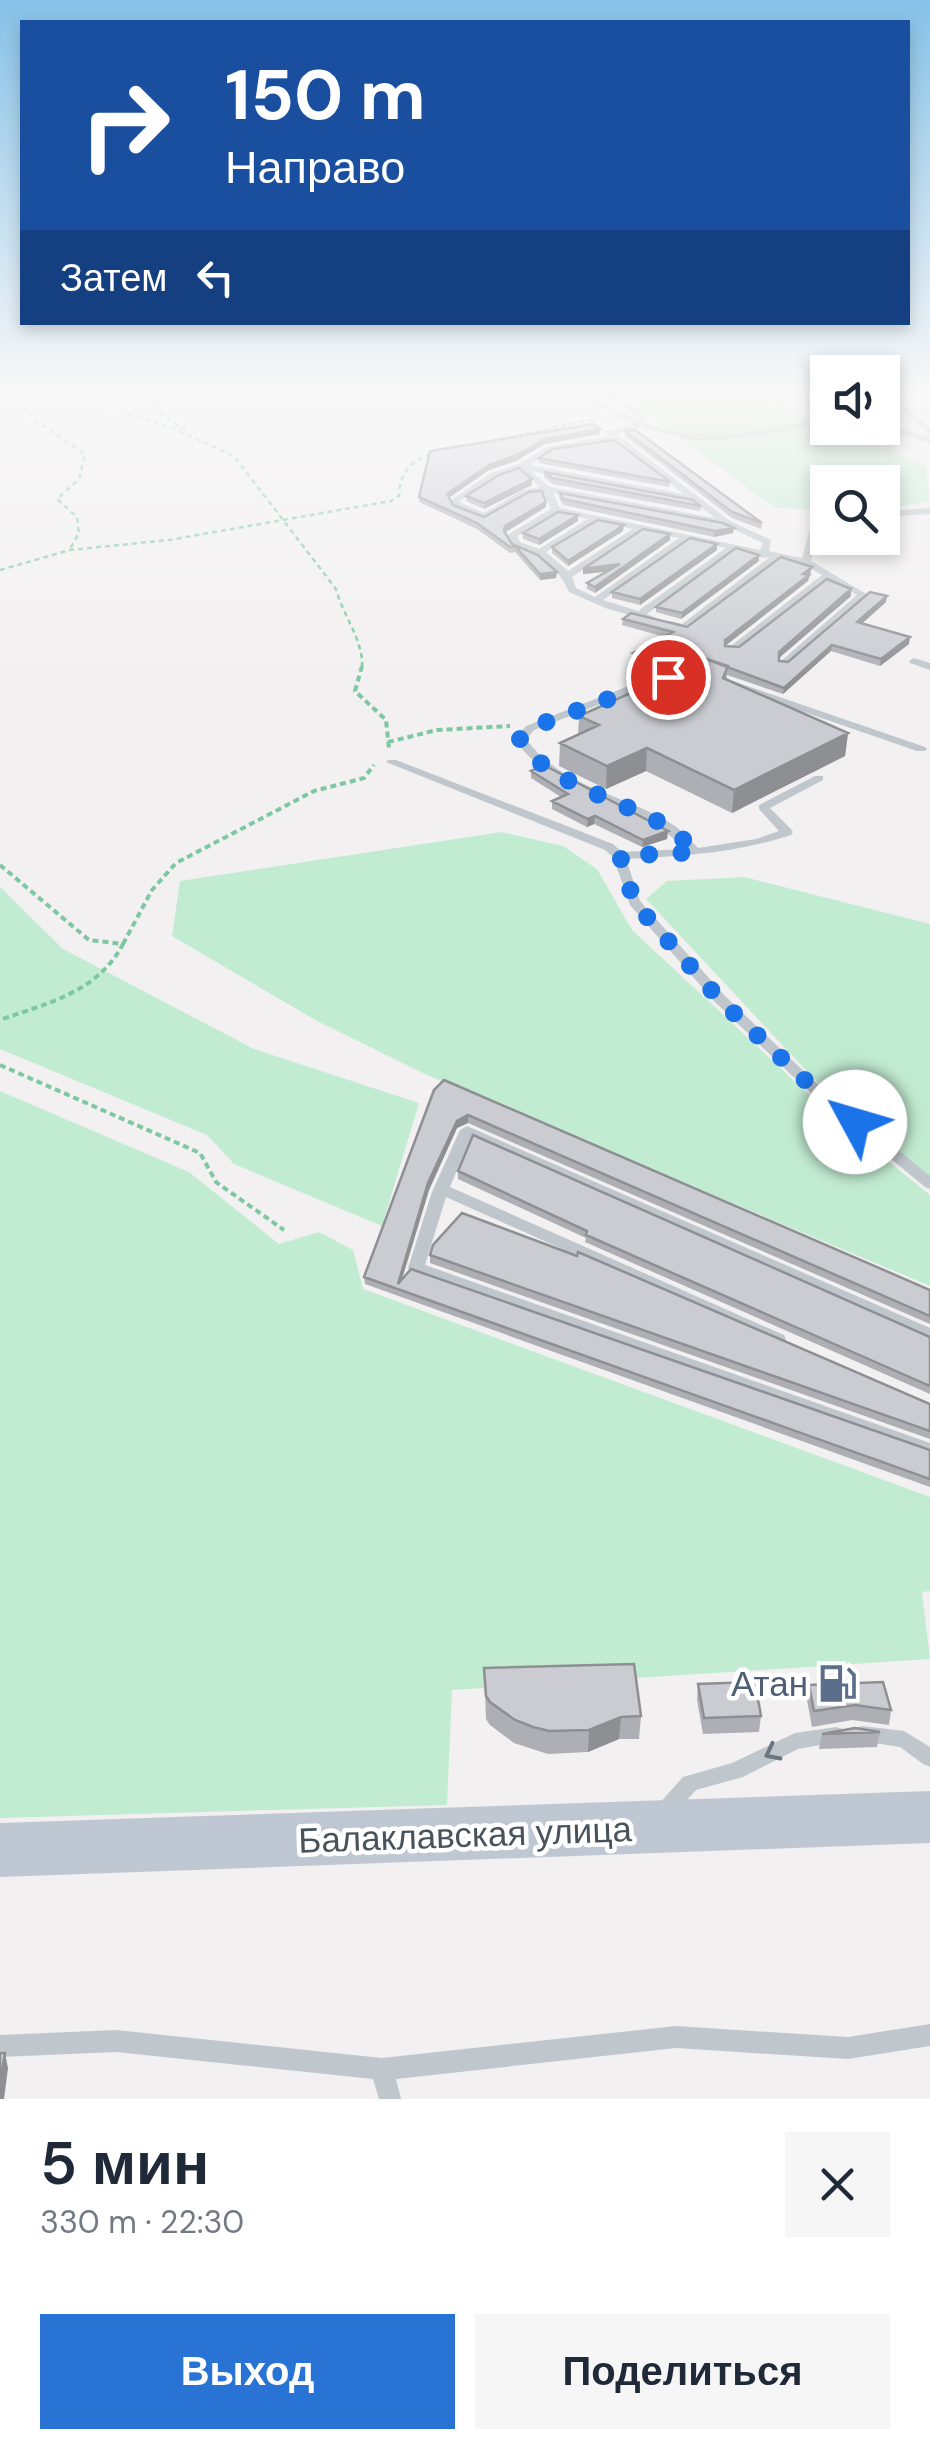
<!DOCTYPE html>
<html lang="ru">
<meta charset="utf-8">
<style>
:root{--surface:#fff;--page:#f6f6f7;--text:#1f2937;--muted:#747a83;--accent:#2873d4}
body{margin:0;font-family:"DM Sans",sans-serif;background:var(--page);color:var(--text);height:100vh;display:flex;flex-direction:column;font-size:38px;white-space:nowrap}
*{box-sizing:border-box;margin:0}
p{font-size:32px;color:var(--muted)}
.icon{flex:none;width:55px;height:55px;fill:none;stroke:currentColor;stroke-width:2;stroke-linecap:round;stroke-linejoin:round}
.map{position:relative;height:2099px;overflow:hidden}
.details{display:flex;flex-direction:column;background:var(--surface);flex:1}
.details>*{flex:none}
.top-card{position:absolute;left:20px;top:20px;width:890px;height:305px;border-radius:0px;box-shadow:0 5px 15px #0003;background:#1a4fa0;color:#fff;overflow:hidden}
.tools{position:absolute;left:810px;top:355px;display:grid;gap:20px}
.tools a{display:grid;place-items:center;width:90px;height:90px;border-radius:0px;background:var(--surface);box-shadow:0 5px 15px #0003;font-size:50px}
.pin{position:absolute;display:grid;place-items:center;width:85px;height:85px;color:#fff;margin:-42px;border:5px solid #fff;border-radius:50%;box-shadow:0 2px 10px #0007}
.me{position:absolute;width:110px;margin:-55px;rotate:309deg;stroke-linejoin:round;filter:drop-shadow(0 0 8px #0008)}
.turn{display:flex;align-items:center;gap:35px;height:210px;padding:0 40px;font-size:45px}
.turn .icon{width:130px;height:130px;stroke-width:2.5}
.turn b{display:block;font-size:70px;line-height:85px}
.then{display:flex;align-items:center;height:95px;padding:0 40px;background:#0003;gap:20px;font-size:38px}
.round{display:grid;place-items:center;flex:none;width:105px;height:105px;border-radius:0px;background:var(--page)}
.headline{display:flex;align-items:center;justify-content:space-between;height:170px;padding:0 40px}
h1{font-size:60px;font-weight:600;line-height:75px}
.cta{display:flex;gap:20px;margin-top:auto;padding:20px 40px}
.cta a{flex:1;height:115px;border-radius:0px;background:var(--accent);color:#fff;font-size:40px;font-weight:600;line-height:115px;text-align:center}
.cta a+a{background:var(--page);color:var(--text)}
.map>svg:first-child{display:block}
.green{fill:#c2ecd2}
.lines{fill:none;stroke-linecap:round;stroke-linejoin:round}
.path-far1{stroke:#7dc7a3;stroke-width:2.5;stroke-dasharray:5 4;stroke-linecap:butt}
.path{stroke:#7dc7a3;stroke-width:4;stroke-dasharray:6 4;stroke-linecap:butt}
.lane{fill:#bfc7cd;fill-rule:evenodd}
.secondary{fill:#bfc8d2;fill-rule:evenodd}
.wall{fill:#aeafb5}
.shaded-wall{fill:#8d8f93}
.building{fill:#caccd2;stroke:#8d8f93;stroke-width:2.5}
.oneway{stroke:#6c767e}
.route{stroke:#1a73e8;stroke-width:18;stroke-dasharray:0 32.4}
.labels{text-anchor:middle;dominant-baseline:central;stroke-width:9;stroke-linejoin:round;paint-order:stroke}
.near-service-label{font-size:35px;fill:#4e5e75;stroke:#fff;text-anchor:end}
.near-street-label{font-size:35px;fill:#49535c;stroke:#fff}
</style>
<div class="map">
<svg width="930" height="2099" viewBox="0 0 930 2099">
<rect width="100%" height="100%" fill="#f2f0f0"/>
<!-- green -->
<path class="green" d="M618 393H748L926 466 929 501 883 510 882 482H828L827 510 775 508Z
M501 832 563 846 597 869 632 930 833 1117 930 1195V1286L427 1075 317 1021 172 936 180 881Z
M744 877 930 924V1178L813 1078 646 899 667 881Z
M0 887 63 949 254 1049 419 1103 382 1226 234 1164 207 1135 0 1049Z
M0 1091 189 1172 279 1244 319 1232 353 1250 363 1289 930 1497V1591L922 1592 930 1659 452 1690 447 1805 0 1818Z"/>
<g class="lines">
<!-- path-far1 -->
<path class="path-far1" d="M11 393 33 419 85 454 79 479 57 499 77 517 79 533 70 549
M59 393 170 427 234 456 336 589C343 616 364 641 362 668
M129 393 188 431
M482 443 594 419
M0 570 70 550 169 540 391 501 399 496C399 474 411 459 433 454"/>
<!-- path -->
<path class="path" d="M362 666 355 691 386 720 389 748
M388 742 437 730 510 726
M0 865 89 940 123 944C98 992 48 1003 0 1020
M123 944 152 890 176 863 314 791 364 778 374 765
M0 1065 200 1153 216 1182 284 1230"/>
<!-- lane -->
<path class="lane" d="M568 393H577L638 420V418L606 393H614L645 415V423C710 446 763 429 828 417V422L758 436 723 440H688L642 427 616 434 730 521 771 540 769 551 802 558 811 525 828 513V521L820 526 811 561 868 595 785 666 781 665V661L857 595 829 579 736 651H728L727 649 822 575 803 564 780 559 684 630 666 624 671 621 682 624 770 557 763 558 735 550 647 614 656 618 651 621 608 609 569 592C556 564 541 555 513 546L507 535 551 509 544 492 528 494 485 519 454 507 451 500 491 473 518 464 547 447 609 436 606 433 607 431 634 424ZM614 441V440L684 494 529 465 552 451ZM520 469 540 487 523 490 484 513 461 503 460 501 497 477ZM531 471 694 502 715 518 550 487ZM553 493 724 525 763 543 760 550 560 508ZM557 513 588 519 539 549 520 542 517 536ZM597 521 633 529 568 571 546 552ZM642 531 679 538 595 597 576 588 572 577ZM689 540 726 548 638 611 603 600Z
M890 393H898L896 398 930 428V434L889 400Z
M882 424 930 437V443L879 428H882Z
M930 508V514L882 517V511Z
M914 658 930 663V670L910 663 909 661Z
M679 671 683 672V676L647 686 534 730 526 739C562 789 627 794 675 826 683 832 690 840 698 848L756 839 779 831 759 809V805L815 776H823V780L770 808 791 829 793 832 791 835C737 853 683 856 626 859L640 901 725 996 814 1081 930 1176V1189L925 1187 804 1087 715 1002 630 905 613 857 605 850 386 762 388 760H396L613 844 622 852 685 849C636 798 558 800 514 739L526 726 639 682Z
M733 681 925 747 927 749 925 751H917L729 686V682Z
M467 1126 930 1328V1341L471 1137 450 1187 784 1335 786 1339 784 1343H772L446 1197 425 1265 930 1443V1456L410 1272 408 1268 432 1192 460 1130Z
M862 1726 904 1731 930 1747V1767L923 1764 900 1747 855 1740 852 1734 855 1728Z
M836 1727 843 1729 846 1735 843 1741 798 1749 743 1777 696 1790 671 1818 664 1821 657 1818 654 1812 657 1806 683 1777 732 1763 795 1733Z
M930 2024V2046L848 2059 676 2048 396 2079 401 2099H379L373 2079 116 2052 0 2057V2035L116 2030 382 2058 676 2026 848 2037Z"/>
<!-- secondary -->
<path class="secondary" d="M930 1791V1843L0 1877V1823Z"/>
</g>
<!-- wall -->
<path class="wall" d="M600 429V434L545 444 516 461 489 470 449 498 453 505 484 517 546 502V507L505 533 512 544 557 572 556 578 540 580 515 552 510 553 477 529 419 502 430 451Z
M625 431 762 523 761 529 732 518 625 436Z
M539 458 670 482 669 487 539 463Z
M544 472 701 506 700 511 552 484 544 477Z
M532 485 484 509 466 501V496Z
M560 493 733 533 714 537 563 505 559 498Z
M578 521 539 545 523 539V533Z
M623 531 568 566 552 553V547Z
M670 534V540L595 593 587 589V583L607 572 583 574Z
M717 550 640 605 612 598V592Z
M759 555V561L681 619 656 612V607Z
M812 567 808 581 725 646 739 647 851 589V596L779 658V661L788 662 886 602 862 623 909 644 880 666 831 651 783 694 727 675V680L848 733 845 756 732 813 646 771 606 789 559 766 560 743 578 735 579 716 686 668V666L664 671 632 660 633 653 665 637 622 625 623 619 687 627Z
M531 771 668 831 667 839 642 847 594 824 587 827 552 809V801L561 797 531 778Z
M434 1090 930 1290V1324L468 1123 457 1128 429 1190 402 1280 930 1450V1487L365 1284 364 1277Z
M458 1171 930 1337V1394L585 1242 586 1238 458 1179Z
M430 1255 930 1404V1439L430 1263Z
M484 1668 641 1716 639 1739H619L588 1752 548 1754 514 1743 490 1725 486 1719Z
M698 1684 761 1716 759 1732 703 1734 697 1700Z
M809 1685 891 1710 889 1725 852 1720 812 1727 807 1700Z
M880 1732 877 1747 819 1749 822 1734Z"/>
<!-- shaded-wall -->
<path class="shaded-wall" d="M600 429V434L545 444 516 461 489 470 447 499V494L489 465 545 439Z
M532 479V485L484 509V503Z
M546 502V507L505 532 504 537 505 526Z
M578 515V521L539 545V539Z
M624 525 623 531 568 566V561Z
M734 528 733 533 714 537 715 531Z
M670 534V540L595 593V587L619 570 583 574V569Z
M717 544V550L640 605V599Z
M759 555V561L681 619 682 613Z
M812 567 808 581 725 646V640Z
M557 572 556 578 540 580V574Z
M851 589V596L779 658V652Z
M887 596 886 602 857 628V622Z
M910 637 909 644 880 666 881 659Z
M832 645 831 651 783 694 784 688Z
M686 659V666L664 671V665Z
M848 733 845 756 732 813 734 790Z
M647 748 646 771 606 789 607 766Z
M595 816 594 824 587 827 588 819Z
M668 831 667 839 642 847 643 840Z
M468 1115V1123L457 1128 429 1190 398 1291V1284L428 1183 457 1121Z
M621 1717 619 1739 588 1752 589 1730Z
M5 2053 8 2068 4 2099H0V2084Z"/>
<!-- building -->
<path class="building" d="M593 424 600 429 545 439 517 455 489 465 447 494 453 505 484 517 529 492 542 491 546 502 505 526 504 531 512 544 538 555 557 572 540 574 515 546 510 547 477 523 419 497 430 451Z
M635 430 762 523 732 512 625 431Z
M614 440 670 482 539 458 553 449Z
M519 468 532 479 484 503 466 496 499 475Z
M544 472 693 500 701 506 552 478Z
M560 493 723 523 734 528 715 531 563 499Z
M558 512 578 515 539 539 523 533Z
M598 520 624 525 568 561 552 547Z
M643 529 670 534 595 587 587 583 620 564 583 569Z
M690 538 717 544 640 599 612 592Z
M736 548 759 555 682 613 656 607Z
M781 557 812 567 803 574 809 575 725 640V646L739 647 827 579 851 589 779 652V661L788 662 870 592 887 596 857 622 910 637 881 659 832 645 784 688 695 655 687 657 686 659 664 665 633 653 673 632 623 619 631 613 687 627Z
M695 655 728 666 723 678 848 733 734 790 647 748 607 766 560 743 599 725 579 716 700 662 687 657Z
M544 765 668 831 643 840 595 816 588 819 552 801 568 794 531 771Z
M444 1080 930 1290V1316L468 1115 457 1121 428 1183 398 1284 411 1269 930 1450V1479L364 1277 434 1090Z
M473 1135 930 1337V1386L586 1235 587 1231 458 1171Z
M462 1213 577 1256 578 1252 930 1404V1431L430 1255 433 1245Z
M634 1664 641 1716 621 1717 589 1730 549 1731 533 1727 515 1720 490 1702 486 1696 484 1668Z
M755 1682 761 1716 704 1718 698 1684Z
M883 1682 891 1710 855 1705 814 1711 809 1685Z
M855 1728 880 1732 822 1734Z
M0 2053H5L0 2084Z"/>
<!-- one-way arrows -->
<defs><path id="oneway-chevron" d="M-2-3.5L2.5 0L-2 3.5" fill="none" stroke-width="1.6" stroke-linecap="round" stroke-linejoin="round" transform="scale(2.5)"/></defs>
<use class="oneway" href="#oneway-chevron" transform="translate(772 1753) rotate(153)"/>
<!-- sky -->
<linearGradient id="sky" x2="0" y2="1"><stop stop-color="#86c1e7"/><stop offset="0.57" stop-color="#f9f8f8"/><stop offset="1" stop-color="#f9f8f8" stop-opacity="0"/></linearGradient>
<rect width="930" height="686" fill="url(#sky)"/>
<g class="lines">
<!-- route -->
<path class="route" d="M668 677 530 728 520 739C541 781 626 802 666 826 677 832 686 843 696 852L620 856 634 902 720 1000 809 1084 855 1122"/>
</g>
<!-- icons -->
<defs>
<symbol id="fuel-bare" viewBox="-9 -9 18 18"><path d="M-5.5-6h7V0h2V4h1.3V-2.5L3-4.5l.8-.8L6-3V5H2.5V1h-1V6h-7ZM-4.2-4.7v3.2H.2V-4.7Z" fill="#5c6f8a" stroke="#fff" stroke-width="2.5" paint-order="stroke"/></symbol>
</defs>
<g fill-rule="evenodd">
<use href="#fuel-bare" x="810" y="1656" width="55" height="55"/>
</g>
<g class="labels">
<!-- near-service labels -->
<g class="near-service-label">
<text x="808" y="1684">Атан</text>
</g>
<!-- near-street labels -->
<g class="near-street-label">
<text transform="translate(465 1835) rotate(-2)">Балаклавская улица</text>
</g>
</g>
</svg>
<div class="tools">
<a><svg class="icon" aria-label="sound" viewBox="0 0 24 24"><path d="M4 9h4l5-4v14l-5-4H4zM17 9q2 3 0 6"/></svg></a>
<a><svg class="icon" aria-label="search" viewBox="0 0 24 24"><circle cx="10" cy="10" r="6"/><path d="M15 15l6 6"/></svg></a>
</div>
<div class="pin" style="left:668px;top:677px;background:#d93025"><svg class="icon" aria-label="arrive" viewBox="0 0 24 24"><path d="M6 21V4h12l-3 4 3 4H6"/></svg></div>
<svg class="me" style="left:855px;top:1122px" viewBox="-20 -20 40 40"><circle r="19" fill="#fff"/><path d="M0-13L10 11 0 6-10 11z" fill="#1a73e8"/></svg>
<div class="top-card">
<div class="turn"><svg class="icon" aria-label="right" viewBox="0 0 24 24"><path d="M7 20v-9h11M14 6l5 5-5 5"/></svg><div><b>150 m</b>Направо</div></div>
<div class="then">Затем<svg class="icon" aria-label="left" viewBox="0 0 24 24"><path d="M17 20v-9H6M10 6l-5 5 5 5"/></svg></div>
</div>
</div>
<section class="details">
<div class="headline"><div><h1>5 мин</h1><p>330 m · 22:30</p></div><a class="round"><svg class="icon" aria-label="close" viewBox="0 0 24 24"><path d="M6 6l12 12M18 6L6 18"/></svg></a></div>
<div class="cta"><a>Выход</a><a>Поделиться</a></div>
</section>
